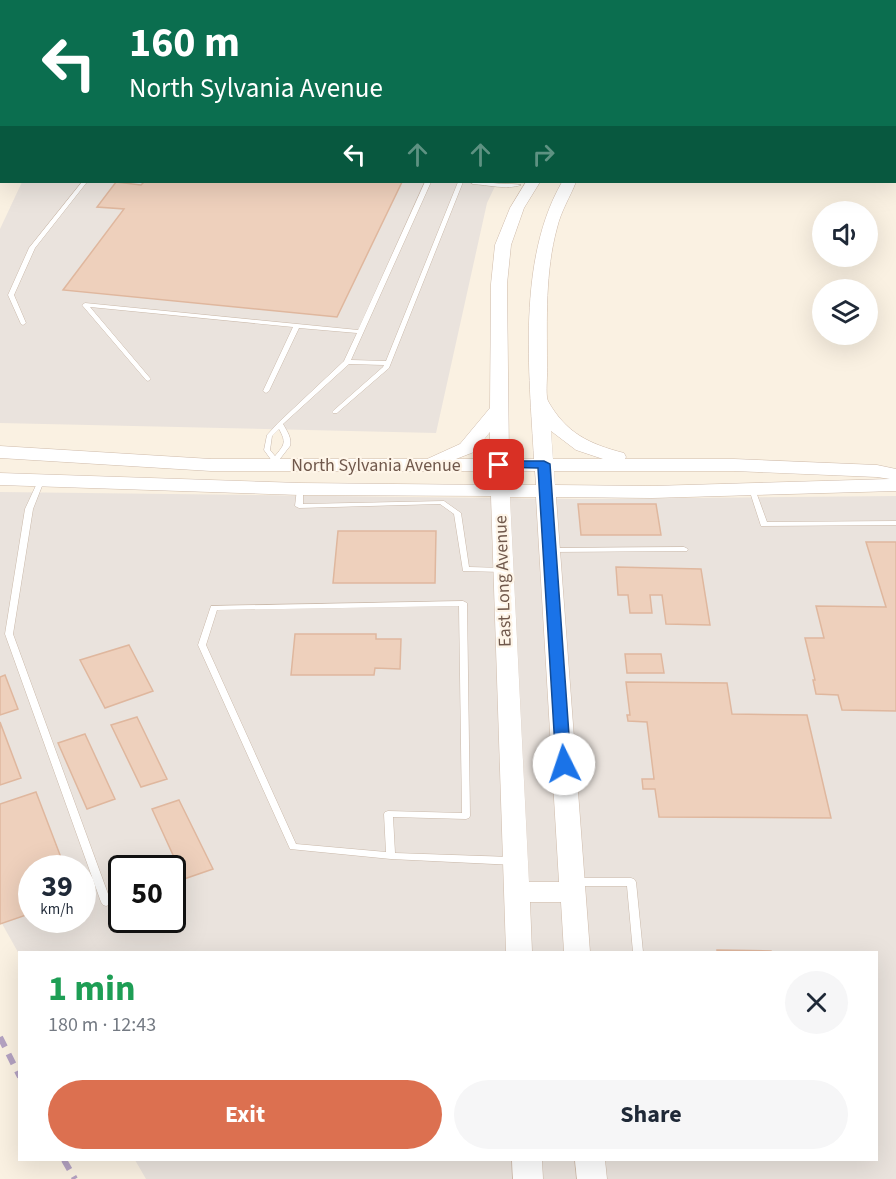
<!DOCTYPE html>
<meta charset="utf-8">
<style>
:root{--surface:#fff;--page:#f6f6f7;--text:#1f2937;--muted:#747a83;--accent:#dc7050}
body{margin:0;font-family:"Source Sans 3",sans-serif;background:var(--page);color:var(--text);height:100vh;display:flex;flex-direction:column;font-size:22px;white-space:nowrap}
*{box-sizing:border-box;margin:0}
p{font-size:20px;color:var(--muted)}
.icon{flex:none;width:33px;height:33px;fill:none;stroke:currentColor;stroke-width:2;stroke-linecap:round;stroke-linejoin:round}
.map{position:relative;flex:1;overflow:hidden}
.drawer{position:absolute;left:18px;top:951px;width:860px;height:210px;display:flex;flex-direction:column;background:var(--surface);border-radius:0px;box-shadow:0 6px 24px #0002}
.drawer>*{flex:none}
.hud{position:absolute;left:0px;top:0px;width:897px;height:183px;box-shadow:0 6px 24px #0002;background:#0b6e4f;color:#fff;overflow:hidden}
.buttons{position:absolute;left:812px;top:201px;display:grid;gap:12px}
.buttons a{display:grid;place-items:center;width:66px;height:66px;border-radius:50%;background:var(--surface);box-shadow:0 6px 24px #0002;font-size:30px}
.speed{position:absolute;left:18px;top:855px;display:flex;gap:12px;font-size:30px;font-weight:700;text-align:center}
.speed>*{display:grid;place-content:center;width:78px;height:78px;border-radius:50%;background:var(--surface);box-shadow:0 6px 24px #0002;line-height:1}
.speed small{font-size:15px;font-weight:400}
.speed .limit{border:3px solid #111;border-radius:9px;background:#fff;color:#111}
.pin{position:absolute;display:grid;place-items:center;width:51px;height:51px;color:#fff;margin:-26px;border-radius:12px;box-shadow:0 3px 9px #0006}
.me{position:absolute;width:66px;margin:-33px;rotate:356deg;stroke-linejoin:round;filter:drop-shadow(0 0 4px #0008)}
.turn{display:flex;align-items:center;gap:21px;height:126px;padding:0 30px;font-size:27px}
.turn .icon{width:78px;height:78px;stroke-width:2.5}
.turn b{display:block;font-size:42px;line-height:51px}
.lanes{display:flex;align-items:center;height:57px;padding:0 30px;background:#0003;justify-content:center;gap:30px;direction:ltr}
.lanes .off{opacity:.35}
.round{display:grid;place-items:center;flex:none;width:63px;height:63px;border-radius:32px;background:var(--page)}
.summary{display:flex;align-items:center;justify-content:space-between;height:102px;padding:0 30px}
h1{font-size:36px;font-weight:700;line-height:45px;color:#1e9e55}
.action{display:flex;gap:12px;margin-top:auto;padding:12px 30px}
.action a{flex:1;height:69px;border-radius:36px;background:var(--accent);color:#fff;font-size:24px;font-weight:700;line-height:69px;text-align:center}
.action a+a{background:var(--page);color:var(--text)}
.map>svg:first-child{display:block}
.industrial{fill:#eae3dd;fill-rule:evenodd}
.building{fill:#eed0bc;stroke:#dfb79e;stroke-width:1.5}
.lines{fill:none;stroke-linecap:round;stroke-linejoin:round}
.lane-casing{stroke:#cab9aa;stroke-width:1}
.street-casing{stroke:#cab9aa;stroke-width:1}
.secondary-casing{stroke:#cfbbaa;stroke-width:1}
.lane{fill:#fff;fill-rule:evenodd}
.street{fill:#fff;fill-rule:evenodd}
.secondary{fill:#fff;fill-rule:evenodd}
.rail{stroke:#b4a2c2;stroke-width:6;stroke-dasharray:11 8;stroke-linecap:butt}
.route{fill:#1a73e8;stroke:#114b97;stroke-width:1.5}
.labels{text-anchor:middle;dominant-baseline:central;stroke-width:4.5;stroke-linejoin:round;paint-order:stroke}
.street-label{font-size:18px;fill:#70584b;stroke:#fef5e8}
</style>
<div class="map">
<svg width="896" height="1179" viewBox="0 0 896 1179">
<rect width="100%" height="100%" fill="#faf1e2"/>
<!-- industrial -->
<path class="industrial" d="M105 0H578L105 2Z
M22 182H497L487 203 436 433 0 423V229Z
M0 492 580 499 896 496V1179H146L135 1160H876V952H20L19 954 0 920ZM32 868H82V920H32ZM122 868H172V920H122Z"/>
<!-- building -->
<path class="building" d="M283 0H490L282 2Z
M116 182 141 185 144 182H402L337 317 63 290 124 209 97 207Z
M578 504H656L661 535H581Z
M338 531H436L435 583H333Z
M866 542H896V711L842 710 838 695 816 694 813 680H815L805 638H824L816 606 886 607Z
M616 567 701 569 710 625 666 624 662 595H650L652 613H630L628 595H618Z
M295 634H376V639H401L400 669 375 668 374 675H291Z
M129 645 153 691 105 708 80 660Z
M625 654H661L664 673H627Z
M5 675 18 709 0 715V677Z
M626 682 727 683 732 714 807 715 831 818 659 817 655 789H643L642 779H654L647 722 628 721 627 715H630Z
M137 717 167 779 141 787 111 725Z
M0 722 21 778 0 785Z
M85 734 115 799 87 809 58 743Z
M36 792 65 868H32V913L0 924V804Z
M179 800 213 869 184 879 152 809Z
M717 950 771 951 772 952H717Z"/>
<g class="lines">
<defs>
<path id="lane" d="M11 0H67L65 1H13Z
M228 0H232L231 2H227Z
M528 0H582L594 2H532Z
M82 182H87L35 248 14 295 26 323 23 325 21 324 8 295 29 248Z
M425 182H431L351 360 386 361 458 182H463L389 368 337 413H333L332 412 333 411 383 367 384 365 349 364 283 424C287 431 292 438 290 446L276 464H272L271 463 272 461 264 450 267 435 278 423 344 361 357 333 299 328 269 391 266 393 263 391 293 327 90 307 150 378 151 379 148 381 146 380 82 305 85 303 358 330ZM279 429C287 443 284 445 275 456L270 450 272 436Z
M470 182C482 181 494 184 506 184 511 184 516 184 521 185 507 190 488 185 473 184Z
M41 479 44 481 33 509 13 634 111 902 109 905 106 906 103 905 101 902 5 634 25 509 38 481Z
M300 487 303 489V504L444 501 461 513 469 567 503 568 507 570 503 572 463 571 454 514 440 504 299 508 295 506 297 489Z
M752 487 755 489 767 522 896 521V525L761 526 749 489Z
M684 547 688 549 687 551 551 552 547 550 551 548Z
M463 601 467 603 470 816 469 818 466 819 393 817 395 853 513 857 516 859 518 861 516 863 513 865 391 859 290 849 198 645 211 606ZM459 606 462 813 388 811 385 812 384 814 386 852 296 844 206 645 217 610Z
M577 878H631L634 879 636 882 643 952H633L627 886H577L574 885 572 882 574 879Z"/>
<path id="street" d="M81 0H89L80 2Z
M0 55H2V61H0Z"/>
<path id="secondary" d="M602 0H614L615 2H603Z
M632 0H644V2H632Z
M526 182H540L524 208 511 245 507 284 509 459H534C529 371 517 260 562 182H576C570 197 561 211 557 228 545 272 547 319 547 364 548 372 545 395 548 401 566 433 589 444 624 453L626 457 625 459H734L877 465 896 469V491L652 498 556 497 590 952H564L561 902H530L532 952H506L491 496 300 495 0 485V473L300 483 490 485V471H211L0 458V446L211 459H427L460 444 490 408 491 284 495 245 510 208ZM551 431 576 450 603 459H553ZM490 432V459H456L474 452ZM509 471H535L536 485H510ZM554 471H734L877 477 890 479 652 486 555 485ZM510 497H536L559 882H529Z
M512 1160H542L543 1179H513Z
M575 1160H605L607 1179H577Z"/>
</defs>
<!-- lane casing -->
<use href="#lane" class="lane-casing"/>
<!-- street casing -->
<use href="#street" class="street-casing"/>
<!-- secondary casing -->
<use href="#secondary" class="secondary-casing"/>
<!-- lane -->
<use href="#lane" class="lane"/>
<!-- street -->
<use href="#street" class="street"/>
<!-- secondary -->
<use href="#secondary" class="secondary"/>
<!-- rail -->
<path class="rail" d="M0 1037 20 1077
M64 1160 75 1179"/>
</g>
<!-- route -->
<path class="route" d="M499 461H544L550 464 571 764 569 768H558L556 764 538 468 495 467 493 465 495 462Z"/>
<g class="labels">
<!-- street labels -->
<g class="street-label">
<text x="376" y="465">North Sylvania Avenue</text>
<text transform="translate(503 581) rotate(-92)">East Long Avenue</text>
</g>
</g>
</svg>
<div class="buttons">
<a><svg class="icon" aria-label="sound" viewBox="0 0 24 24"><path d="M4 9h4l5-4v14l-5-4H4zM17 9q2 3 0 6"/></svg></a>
<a><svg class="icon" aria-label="layers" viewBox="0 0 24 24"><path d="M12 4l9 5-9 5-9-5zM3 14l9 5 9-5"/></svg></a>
</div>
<div class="speed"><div>39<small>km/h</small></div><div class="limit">50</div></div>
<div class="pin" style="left:499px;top:465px;background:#d93025"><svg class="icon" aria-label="arrive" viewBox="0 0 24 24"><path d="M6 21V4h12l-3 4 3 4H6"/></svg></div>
<svg class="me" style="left:564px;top:764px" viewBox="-20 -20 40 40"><circle r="19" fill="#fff"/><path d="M0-13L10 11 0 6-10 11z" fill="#1a73e8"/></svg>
<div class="hud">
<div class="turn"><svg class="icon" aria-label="left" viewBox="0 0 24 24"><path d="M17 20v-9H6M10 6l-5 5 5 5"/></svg><div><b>160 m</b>North Sylvania Avenue</div></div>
<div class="lanes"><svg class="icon" aria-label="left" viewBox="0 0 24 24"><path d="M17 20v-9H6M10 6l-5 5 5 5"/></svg><svg class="icon off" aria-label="ahead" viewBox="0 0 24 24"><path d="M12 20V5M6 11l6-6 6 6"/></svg><svg class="icon off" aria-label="ahead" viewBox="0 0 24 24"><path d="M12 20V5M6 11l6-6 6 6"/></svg><svg class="icon off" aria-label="right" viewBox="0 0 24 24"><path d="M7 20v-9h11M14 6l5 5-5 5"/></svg></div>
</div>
<section class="drawer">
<div class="summary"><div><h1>1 min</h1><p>180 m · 12:43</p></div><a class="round"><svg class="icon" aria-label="close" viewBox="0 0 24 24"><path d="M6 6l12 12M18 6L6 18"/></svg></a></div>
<div class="action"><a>Exit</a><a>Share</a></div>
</section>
</div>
